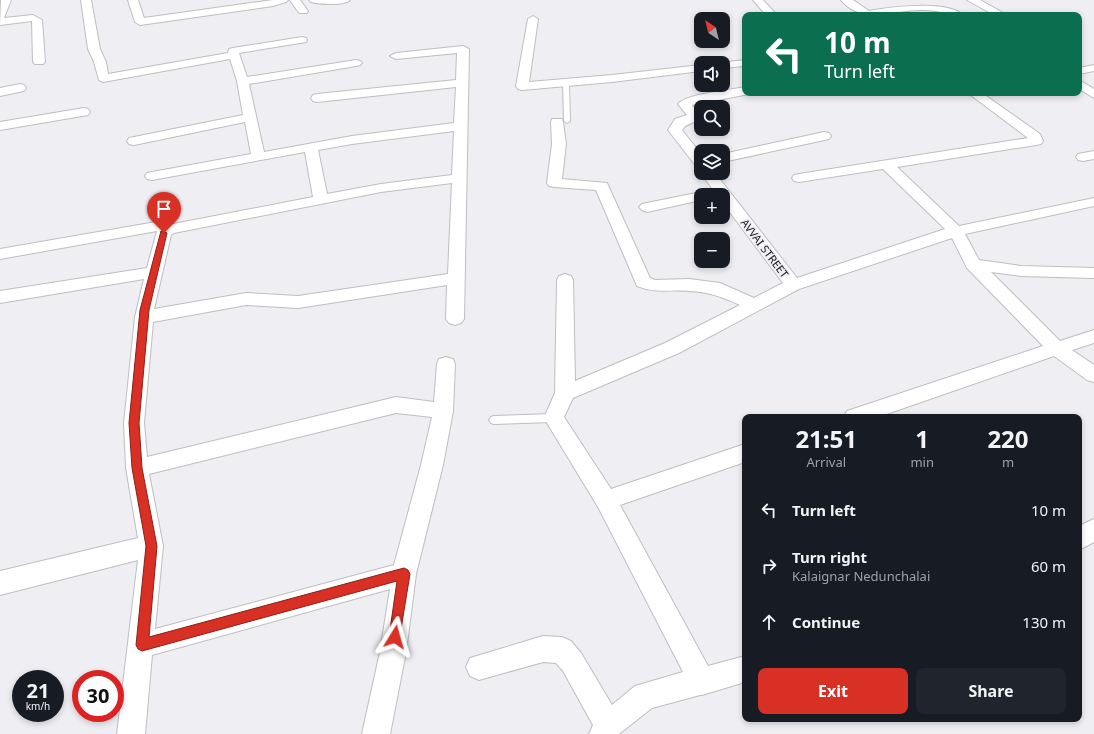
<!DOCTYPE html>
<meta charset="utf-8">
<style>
:root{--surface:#171b24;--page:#20242c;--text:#f1f3f6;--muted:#9ea1a6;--accent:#d93025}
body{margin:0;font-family:"Noto Sans",sans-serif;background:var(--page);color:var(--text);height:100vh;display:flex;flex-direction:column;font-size:15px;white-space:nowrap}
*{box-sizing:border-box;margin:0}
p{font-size:13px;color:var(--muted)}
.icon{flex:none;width:22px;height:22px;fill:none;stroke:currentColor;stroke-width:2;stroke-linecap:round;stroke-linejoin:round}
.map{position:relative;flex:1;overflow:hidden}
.side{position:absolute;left:742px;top:414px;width:340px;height:308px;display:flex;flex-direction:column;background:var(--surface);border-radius:8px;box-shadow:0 2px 6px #0003}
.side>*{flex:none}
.hud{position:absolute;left:742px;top:12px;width:340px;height:84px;border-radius:8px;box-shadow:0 2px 6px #0003;background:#0b6e4f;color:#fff;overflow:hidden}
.needle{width:26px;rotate:325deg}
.controls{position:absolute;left:694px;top:12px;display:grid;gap:8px}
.controls a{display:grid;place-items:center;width:36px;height:36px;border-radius:8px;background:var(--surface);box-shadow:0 2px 6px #0003;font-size:20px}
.speed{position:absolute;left:12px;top:670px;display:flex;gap:8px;font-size:20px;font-weight:700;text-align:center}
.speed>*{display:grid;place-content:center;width:52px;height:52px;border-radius:50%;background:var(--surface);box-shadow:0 2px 6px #0003;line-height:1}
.speed small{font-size:10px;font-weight:400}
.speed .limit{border:6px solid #d22;background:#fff;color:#111}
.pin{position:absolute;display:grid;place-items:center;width:34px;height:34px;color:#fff;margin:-41px -17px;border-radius:50% 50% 50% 0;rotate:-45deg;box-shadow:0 0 4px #0007}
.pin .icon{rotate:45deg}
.me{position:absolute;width:44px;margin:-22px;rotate:8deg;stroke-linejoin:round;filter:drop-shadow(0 0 3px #0008)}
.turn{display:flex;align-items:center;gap:14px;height:84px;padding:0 16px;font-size:18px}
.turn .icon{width:52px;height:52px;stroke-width:2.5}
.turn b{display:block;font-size:28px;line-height:34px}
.eta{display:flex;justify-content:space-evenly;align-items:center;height:68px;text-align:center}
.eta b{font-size:24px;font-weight:700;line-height:28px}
.cta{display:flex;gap:8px;margin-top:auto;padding:8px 16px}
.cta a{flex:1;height:46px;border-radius:8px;background:var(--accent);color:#fff;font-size:16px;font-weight:700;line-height:46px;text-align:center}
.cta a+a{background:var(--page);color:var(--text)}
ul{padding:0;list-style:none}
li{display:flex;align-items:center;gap:12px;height:56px;padding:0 16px}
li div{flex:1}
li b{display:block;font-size:15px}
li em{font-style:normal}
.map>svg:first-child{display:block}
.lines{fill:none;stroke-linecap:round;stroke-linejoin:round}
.service-casing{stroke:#bebec2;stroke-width:2}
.minor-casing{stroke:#bebec2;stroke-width:2}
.service{fill:#fff;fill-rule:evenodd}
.minor{fill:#fff;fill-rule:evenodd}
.route{fill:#d93025;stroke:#8d1f18}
.labels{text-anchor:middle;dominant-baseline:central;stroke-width:3.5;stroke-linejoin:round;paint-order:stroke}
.street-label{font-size:11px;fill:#171719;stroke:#efeef3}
</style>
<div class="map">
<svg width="1094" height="734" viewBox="0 0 1094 734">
<rect width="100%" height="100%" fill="#efeef3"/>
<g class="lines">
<defs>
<path id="service" d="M566 82 569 84 570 121 567 123 564 121 563 84Z
M554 414 557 415 559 418 557 421 554 422 494 424 491 423 489 420 491 417 494 416Z"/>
<path id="minor" d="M1 0H11L4 18 33 15 42 20 45 62 43 64H35L33 62 32 21 0 25Z
M81 0H91L100 49 106 62 108 74 228 53 229 49 233 48 302 37 306 38 307 40 306 42 239 53 247 77 356 60 360 61 362 63 360 65 356 66 249 84 264 152 352 136 454 123 456 87 317 102 313 101 311 98 313 95 317 94 456 80 457 53 396 59 390 56 396 53 463 46 469 49 464 319 461 323 455 325 449 323 446 319 447 285 298 308 246 305 153 322 144 423 147 457 396 397 434 402 437 364 439 359 446 357 453 359 455 364 453 411 443 465 416 574 406 652 390 734H362L380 652 390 589 152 655 145 734H117L138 560 0 595V571L138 538 126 468 124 423 135 317 144 279 0 303V291L147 268 157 231 0 259V249L156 222 161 224 163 226 313 197 305 152 152 180 147 179 145 176 147 173 152 172 251 154 245 122 134 145 129 144 127 141 129 138 134 137 243 115 237 81 230 59 103 82 99 80 94 62 88 49ZM454 131 452 175 381 184 327 194 318 150 352 144ZM452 183 448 274 298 296 246 293 154 309 171 235 174 233 381 192ZM396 413 432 417 421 465 394 565 155 629 163 546 149 474Z
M128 0H138L144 18 273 0H288L286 2 273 6 140 25 135 22Z
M290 0H300L308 11 307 13H299Z
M309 0H350C344 6 319 4 311 2Z
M753 0H763L777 15H766Z
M841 0H853L869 11C890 7 947 0 963 15 949 15 937 10 923 10 895 9 862 26 841 0Z
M967 0H980L1007 15H994Z
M533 16 538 19 529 82 612 75 701 65V71L612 82 522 90 518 89 516 86 528 19Z
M745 60V66L723 68V63H719Z
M1094 65V71L1079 74V68Z
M1079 80 1094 89V98L1079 89Z
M20 84 24 85 26 88 24 91 0 96V88Z
M745 87V93L749 94 692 105 701 118C695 124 687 122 682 130L701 154V167L696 166 668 130 675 119 687 115 678 104C685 94 731 90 745 87Z
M968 93H982L1040 134 1043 141 1041 144 1036 145 897 167 959 226 1094 198V206L965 234 979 260 1021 266 1094 268V278L1021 276 991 272 1060 341 1094 330V343L1072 350 1094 365V382L1087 380 1054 356 878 417H844L847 411 1043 346 967 268 952 238 799 289 679 353 573 398 564 417 611 489 745 444V462L620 505 708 666 745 656V682L702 695H700L652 708 619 734H589L593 725 563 671 556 663 543 662 479 680 470 676 466 667 470 658 543 636 562 637 571 641 581 653 612 705 635 686 683 672 598 507 544 418 555 393 557 280 559 276 565 274 571 276 573 280 575 381 665 343 740 305C722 297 710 292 689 291 669 289 657 294 637 286L596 190 554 187 549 186 547 183 552 144 551 122 552 119H562L563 122 566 144 562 179 607 183 650 278 655 280 689 279 720 283 754 298 783 283 723 203V195H717L703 176 701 173H715L797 278 945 229 883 169 799 182 794 181 792 178 794 175 799 174 1028 138Z
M84 108 88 109 90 112 88 115 0 130V122Z
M824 132 829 133 831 136 829 139 723 162V154Z
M1094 151V159L1083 161 1078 160 1076 157 1078 154Z
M701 192 706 193 708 195H701V200L647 212 642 210 639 207 642 204Z
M1094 519V542L1079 550V526Z"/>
</defs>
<!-- service casing -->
<use href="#service" class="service-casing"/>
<!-- minor casing -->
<use href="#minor" class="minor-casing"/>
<!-- service -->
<use href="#service" class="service"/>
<!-- minor -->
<use href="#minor" class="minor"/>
</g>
<!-- route -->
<path class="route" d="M161 231H164L167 233 149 310 139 423 142 468 157 546 149 637 404 568 408 570 410 574 399 641 395 643 391 641 389 637 397 581 142 651 138 649 136 645 146 546 132 468 129 423 140 310Z"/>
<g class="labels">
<!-- street labels -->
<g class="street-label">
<text transform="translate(765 248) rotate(53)">AVVAI STREET</text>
</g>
</g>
</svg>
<div class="controls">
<a><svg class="needle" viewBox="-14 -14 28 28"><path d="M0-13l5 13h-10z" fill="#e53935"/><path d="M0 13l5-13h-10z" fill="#9ea1a6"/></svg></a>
<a><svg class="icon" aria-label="sound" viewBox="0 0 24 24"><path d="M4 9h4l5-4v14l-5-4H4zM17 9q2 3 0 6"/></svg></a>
<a><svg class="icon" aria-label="search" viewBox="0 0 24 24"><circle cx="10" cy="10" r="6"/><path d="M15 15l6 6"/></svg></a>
<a><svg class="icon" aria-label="layers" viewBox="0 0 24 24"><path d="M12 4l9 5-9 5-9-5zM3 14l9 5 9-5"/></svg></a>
<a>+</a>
<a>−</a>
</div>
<div class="speed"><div>21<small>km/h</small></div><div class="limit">30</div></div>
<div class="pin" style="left:164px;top:233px;background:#d93025"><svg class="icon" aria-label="arrive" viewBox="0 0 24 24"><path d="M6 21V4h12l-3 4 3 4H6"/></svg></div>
<svg class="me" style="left:395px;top:637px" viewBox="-20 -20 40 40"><path d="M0-17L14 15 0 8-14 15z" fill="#d93025" stroke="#fff" stroke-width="4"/></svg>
<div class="hud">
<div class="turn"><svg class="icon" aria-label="left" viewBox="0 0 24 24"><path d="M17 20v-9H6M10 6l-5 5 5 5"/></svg><div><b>10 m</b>Turn left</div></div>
</div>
<section class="side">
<div class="eta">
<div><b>21:51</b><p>Arrival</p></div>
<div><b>1</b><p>min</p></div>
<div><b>220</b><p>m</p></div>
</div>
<ul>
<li><svg class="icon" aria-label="left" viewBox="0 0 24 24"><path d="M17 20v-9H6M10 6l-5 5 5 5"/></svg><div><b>Turn left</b></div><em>10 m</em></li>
<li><svg class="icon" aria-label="right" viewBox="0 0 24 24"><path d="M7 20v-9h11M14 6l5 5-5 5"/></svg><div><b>Turn right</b><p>Kalaignar Nedunchalai</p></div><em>60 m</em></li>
<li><svg class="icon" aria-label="ahead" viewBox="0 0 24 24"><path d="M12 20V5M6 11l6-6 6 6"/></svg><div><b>Continue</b></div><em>130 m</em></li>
</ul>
<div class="cta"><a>Exit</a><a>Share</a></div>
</section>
</div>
